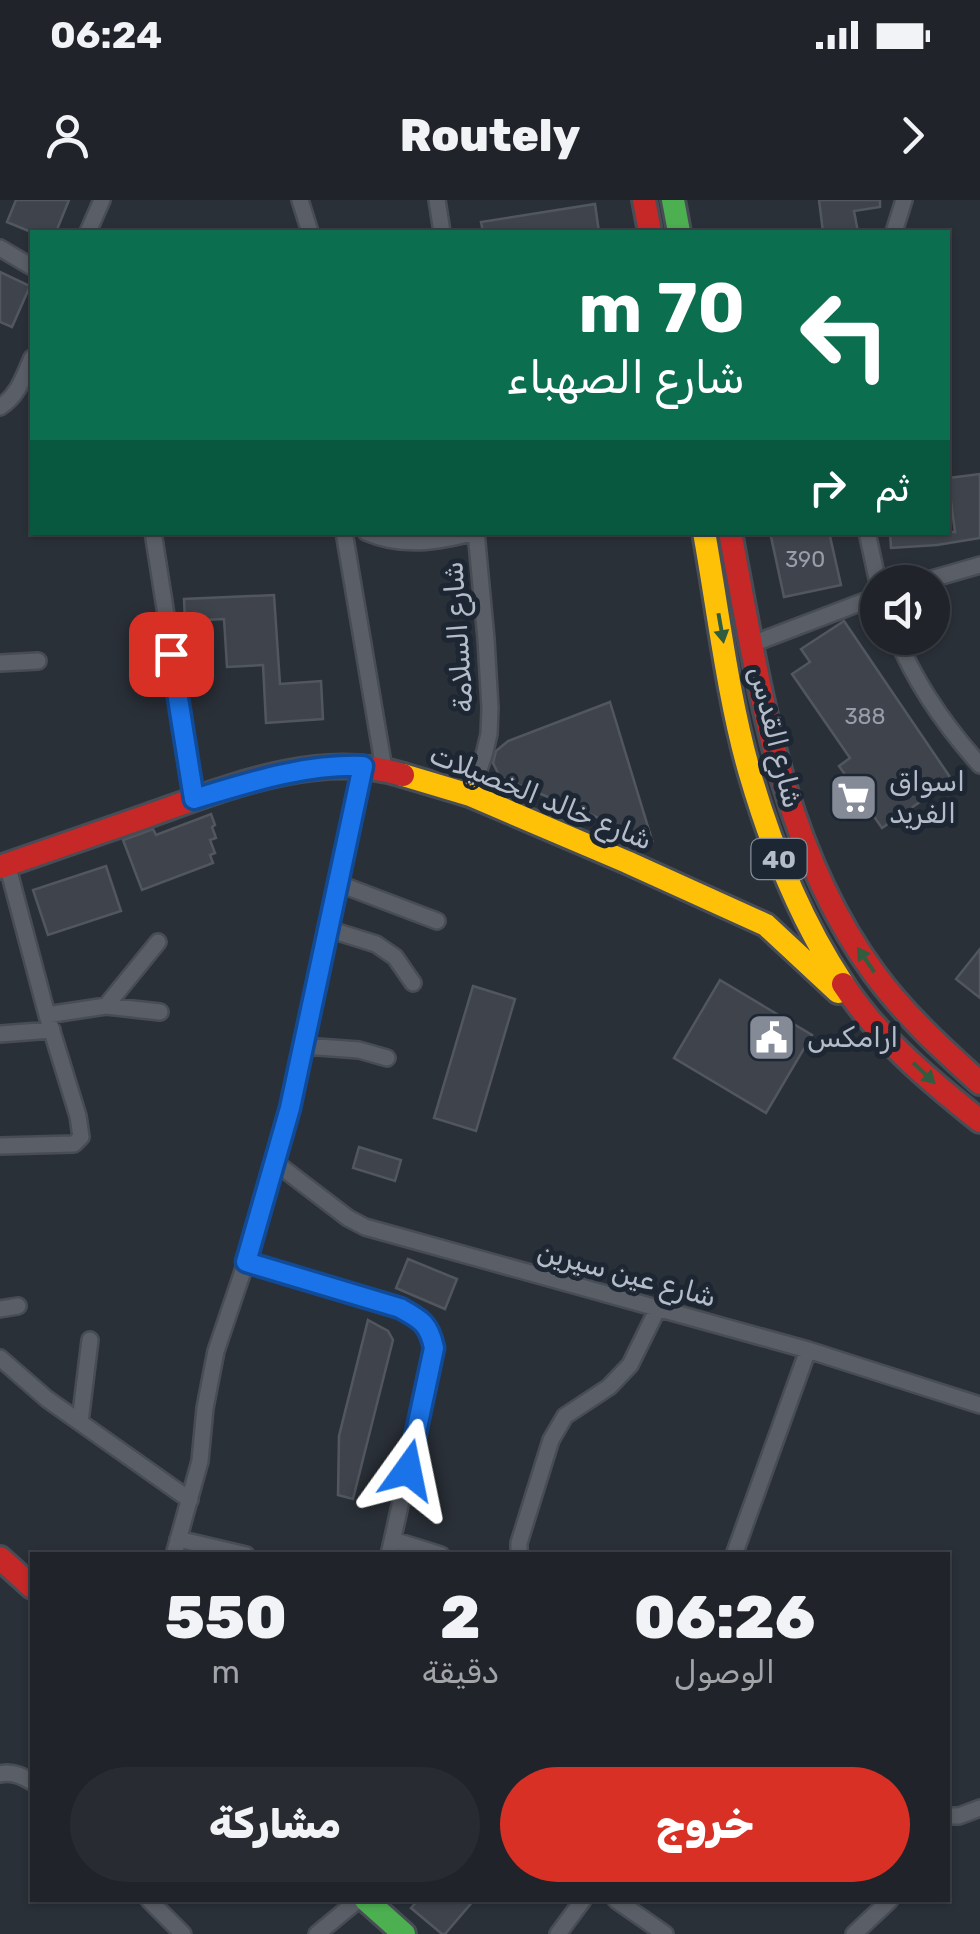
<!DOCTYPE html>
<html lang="ar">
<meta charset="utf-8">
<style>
:root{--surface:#20242a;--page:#282c32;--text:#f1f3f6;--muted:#a2a4a8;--line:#3d4147;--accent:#d93025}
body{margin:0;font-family:Rubik,"Noto Naskh Arabic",sans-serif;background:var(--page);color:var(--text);direction:rtl;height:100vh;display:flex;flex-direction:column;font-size:38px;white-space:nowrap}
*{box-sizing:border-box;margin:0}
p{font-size:32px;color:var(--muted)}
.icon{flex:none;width:55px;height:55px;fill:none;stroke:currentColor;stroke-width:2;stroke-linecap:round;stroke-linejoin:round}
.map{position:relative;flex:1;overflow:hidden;direction:ltr}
.side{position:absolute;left:30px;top:1352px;width:920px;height:350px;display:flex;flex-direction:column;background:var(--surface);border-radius:0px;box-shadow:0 2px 8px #0004,0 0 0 2px var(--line);direction:rtl}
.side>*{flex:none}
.banner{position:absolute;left:30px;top:30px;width:920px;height:305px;border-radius:0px;box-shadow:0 2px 8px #0004,0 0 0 2px var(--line);direction:rtl;background:#0b6e4f;color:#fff;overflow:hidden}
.controls{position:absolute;left:860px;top:365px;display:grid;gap:20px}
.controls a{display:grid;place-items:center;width:90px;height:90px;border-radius:50%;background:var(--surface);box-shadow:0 2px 8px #0004,0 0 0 2px var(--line);font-size:50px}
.pin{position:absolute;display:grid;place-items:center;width:85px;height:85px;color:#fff;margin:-42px;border-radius:20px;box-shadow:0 5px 15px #0006}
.me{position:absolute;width:110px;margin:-55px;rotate:12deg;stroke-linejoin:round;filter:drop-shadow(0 0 8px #0008)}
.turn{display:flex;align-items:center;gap:35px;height:210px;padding:0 40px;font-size:45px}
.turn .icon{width:130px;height:130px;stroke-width:2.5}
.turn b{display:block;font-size:70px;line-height:85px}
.then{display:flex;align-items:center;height:95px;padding:0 40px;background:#0003;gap:20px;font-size:38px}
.eta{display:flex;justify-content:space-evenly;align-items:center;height:170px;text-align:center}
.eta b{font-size:60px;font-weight:800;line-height:70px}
.button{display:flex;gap:20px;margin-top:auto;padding:20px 40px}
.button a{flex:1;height:115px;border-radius:60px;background:var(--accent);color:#fff;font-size:40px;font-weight:800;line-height:115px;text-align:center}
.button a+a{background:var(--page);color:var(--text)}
.status{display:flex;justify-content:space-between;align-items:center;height:70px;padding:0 50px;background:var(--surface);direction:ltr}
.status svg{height:28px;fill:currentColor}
header{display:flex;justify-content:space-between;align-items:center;height:130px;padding:0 40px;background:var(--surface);font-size:45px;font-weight:800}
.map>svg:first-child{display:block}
.building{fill:#3f444c;stroke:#52575f;stroke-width:2.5}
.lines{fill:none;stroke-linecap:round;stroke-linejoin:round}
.street-casing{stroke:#484c55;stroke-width:20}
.fast-casing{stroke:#484c55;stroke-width:28}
.slow-casing{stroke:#484c55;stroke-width:28}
.jam-casing{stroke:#484c55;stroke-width:28}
.street{stroke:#5a5e66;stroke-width:15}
.fast{stroke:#4caf50;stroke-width:22}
.slow{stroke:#ffc107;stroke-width:22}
.jam{stroke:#c62828;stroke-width:22}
.oneway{fill:#305d3f}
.route-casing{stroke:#114b97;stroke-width:25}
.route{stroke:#1a73e8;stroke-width:18}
.labels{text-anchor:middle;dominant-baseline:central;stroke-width:10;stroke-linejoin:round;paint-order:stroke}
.number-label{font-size:22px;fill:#979eaa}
.shield{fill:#1d2633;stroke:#878f9c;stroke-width:2.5}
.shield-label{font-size:25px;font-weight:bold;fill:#b4bcc9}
.street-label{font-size:28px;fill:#b4bcc9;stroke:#1d2633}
.poi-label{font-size:28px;fill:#b4bcc9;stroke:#1d2633;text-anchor:start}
</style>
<div class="status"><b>06:24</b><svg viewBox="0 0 49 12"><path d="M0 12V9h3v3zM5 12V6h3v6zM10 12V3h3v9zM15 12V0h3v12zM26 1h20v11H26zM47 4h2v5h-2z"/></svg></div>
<header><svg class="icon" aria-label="forward" viewBox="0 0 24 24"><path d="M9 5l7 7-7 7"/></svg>Routely<svg class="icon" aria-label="person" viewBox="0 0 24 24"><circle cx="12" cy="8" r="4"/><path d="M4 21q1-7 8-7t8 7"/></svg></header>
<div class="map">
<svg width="980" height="1734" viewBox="0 0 980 1734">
<rect width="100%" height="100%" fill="#2a3038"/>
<!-- building -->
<path class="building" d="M16 0H69L56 32H31L7 22Z
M819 0H880V7L854 11 858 32H823Z
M595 4 599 32H483L481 22Z
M0 72 30 86 12 127 0 122Z
M980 274V338L937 345 891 348 890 332H955L948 278Z
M770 332H829L841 385 784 397Z
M274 395 280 484 321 481 323 519 266 523 263 465 227 467 224 419 185 421 184 399Z
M844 421 952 580 882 628 839 566 850 558 792 474 810 462 801 449Z
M610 502 652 640 500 577 493 563 496 551 508 541Z
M211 614 215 625 212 627 216 638 210 640 215 653 210 655 213 663 142 690 123 640 153 629 156 635Z
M106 666 121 711 48 735 33 690Z
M980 749V798L956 779Z
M720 780 812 835 766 913 674 858Z
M473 786 515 799 476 931 434 918Z
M359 947 401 960 395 981 353 968Z
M408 1059 457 1079 445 1109 396 1088Z
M368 1120 388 1131 393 1140 353 1299 338 1295 339 1236Z
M418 1700H474L445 1734H442L411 1708Z"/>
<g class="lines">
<defs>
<path id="street" d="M300 0 310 32
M437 0 442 32
M88 32 102 0
M894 32 904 0
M0 48 32 67
M0 207C18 196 24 176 32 158
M153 332 195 599
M344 332 384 569
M366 332C403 348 437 342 475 332
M867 332 878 383
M921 382 980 365
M897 438C916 484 947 528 980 565
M752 444 878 396
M0 463 38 461
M470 595 484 555 489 534 490 508 486 439 476 332
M337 683 437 721
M328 729 376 744 395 757 413 783
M106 806 158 742
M47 815 106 806 160 812
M0 834 52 830
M304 846 359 850 387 858
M0 946 74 944 81 937 78 916 47 815 7 664
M276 963 348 1018 365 1027 808 1150 980 1205
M246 1062 400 1108C428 1123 437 1132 431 1166L389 1355
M0 1109 18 1106
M0 1158 47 1199 190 1300
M80 1222 90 1140
M178 1339 246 1355
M393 1340 441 1355
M174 1355 200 1261 205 1208 216 1151 246 1062 290 908 363 566
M519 1355V1343L551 1240 565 1216 609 1187 630 1165 658 1108
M734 1355 808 1150
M0 1574C12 1571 23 1576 32 1582
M948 1616H959L980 1608
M149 1700 183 1734
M616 1700 665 1734
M317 1734 358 1700
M558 1734 583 1700
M854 1734 890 1700"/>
<path id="fast" d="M673 0 679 32
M366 1700 404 1734"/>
<path id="slow" d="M704 332C718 410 728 498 750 574 771 646 801 721 843 784
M403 575 470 595 627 662 766 725 838 792"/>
<path id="jam" d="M644 0 650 32
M730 332C759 484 780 645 874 773 904 814 942 849 980 883
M0 667C49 650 98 633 147 616 227 588 318 549 403 575
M843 784C878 838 930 881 980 921
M0 1358 32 1387"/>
</defs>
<!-- street casing -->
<use href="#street" class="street-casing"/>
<!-- fast casing -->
<use href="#fast" class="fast-casing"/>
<!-- slow casing -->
<use href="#slow" class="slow-casing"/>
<!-- jam casing -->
<use href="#jam" class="jam-casing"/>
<!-- street -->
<use href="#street" class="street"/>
<!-- fast -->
<use href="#fast" class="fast"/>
<!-- slow -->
<use href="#slow" class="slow"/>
<!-- jam -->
<use href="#jam" class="jam"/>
</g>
<!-- one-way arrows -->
<defs><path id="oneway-solid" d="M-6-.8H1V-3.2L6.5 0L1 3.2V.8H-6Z" transform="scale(2.5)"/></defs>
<g class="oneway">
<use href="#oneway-solid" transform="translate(721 428) rotate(80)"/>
<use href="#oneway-solid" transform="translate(866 760) rotate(-124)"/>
<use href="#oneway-solid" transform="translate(924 873) rotate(44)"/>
</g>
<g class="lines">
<defs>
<path id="route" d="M171 454 194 599C250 582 305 564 363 566L290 908 246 1062 400 1108C420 1119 429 1123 434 1148L408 1270"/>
</defs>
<!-- route casing -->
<use href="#route" class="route-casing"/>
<!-- route -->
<use href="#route" class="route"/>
</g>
<!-- icons -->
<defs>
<symbol id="supermarket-square" viewBox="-11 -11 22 22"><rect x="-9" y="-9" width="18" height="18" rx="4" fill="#848b96" stroke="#1d2633"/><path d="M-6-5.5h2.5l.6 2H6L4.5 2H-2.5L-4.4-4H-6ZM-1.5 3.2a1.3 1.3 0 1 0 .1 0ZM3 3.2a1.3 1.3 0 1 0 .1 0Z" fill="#fff"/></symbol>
<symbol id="civic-square" viewBox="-11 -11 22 22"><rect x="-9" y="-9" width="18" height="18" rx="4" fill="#848b96" stroke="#1d2633"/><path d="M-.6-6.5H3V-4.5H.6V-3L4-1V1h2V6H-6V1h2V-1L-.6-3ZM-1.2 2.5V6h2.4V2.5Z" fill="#fff"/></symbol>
</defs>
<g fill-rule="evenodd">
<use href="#supermarket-square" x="826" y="570" width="55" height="55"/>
<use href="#civic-square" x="744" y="810" width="55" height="55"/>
</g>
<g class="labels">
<!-- number labels -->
<g class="number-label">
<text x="805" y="359">390</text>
<text x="865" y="516">388</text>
</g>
<!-- shield labels -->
<rect class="shield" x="751.5" y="639" width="55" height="40" rx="8"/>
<g class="shield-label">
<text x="779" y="659">40</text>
</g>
<!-- street labels -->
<g class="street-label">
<text transform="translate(458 437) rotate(-94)">شارع السلامة</text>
<text transform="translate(776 537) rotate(76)">شارع القدس</text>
<text transform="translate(541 597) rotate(22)">شارع خالد الخصيلات</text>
<text transform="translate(627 1074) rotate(15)">شارع عين سيرين</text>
</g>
<!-- poi labels -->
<g class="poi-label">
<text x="889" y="581">اسواق<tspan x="889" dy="32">الفريد</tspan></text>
<text x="807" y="837">ارامكس</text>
</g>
</g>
</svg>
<div class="controls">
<a><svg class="icon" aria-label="sound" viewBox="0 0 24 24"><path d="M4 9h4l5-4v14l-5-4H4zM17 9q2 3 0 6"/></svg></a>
</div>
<div class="pin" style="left:171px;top:454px;background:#d93025"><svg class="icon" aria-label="arrive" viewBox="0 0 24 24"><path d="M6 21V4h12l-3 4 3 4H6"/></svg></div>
<svg class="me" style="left:408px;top:1270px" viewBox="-20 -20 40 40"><path d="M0-17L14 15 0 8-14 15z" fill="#1a73e8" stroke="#fff" stroke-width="4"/></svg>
<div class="banner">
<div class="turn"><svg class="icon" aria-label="left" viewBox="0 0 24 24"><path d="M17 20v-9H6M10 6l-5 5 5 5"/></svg><div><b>70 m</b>شارع الصهباء</div></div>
<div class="then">ثم<svg class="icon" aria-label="right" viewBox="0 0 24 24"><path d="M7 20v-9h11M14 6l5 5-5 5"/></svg></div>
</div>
<section class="side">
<div class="eta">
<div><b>06:26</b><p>الوصول</p></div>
<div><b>2</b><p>دقيقة</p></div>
<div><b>550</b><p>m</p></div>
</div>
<div class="button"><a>خروج</a><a>مشاركة</a></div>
</section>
</div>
